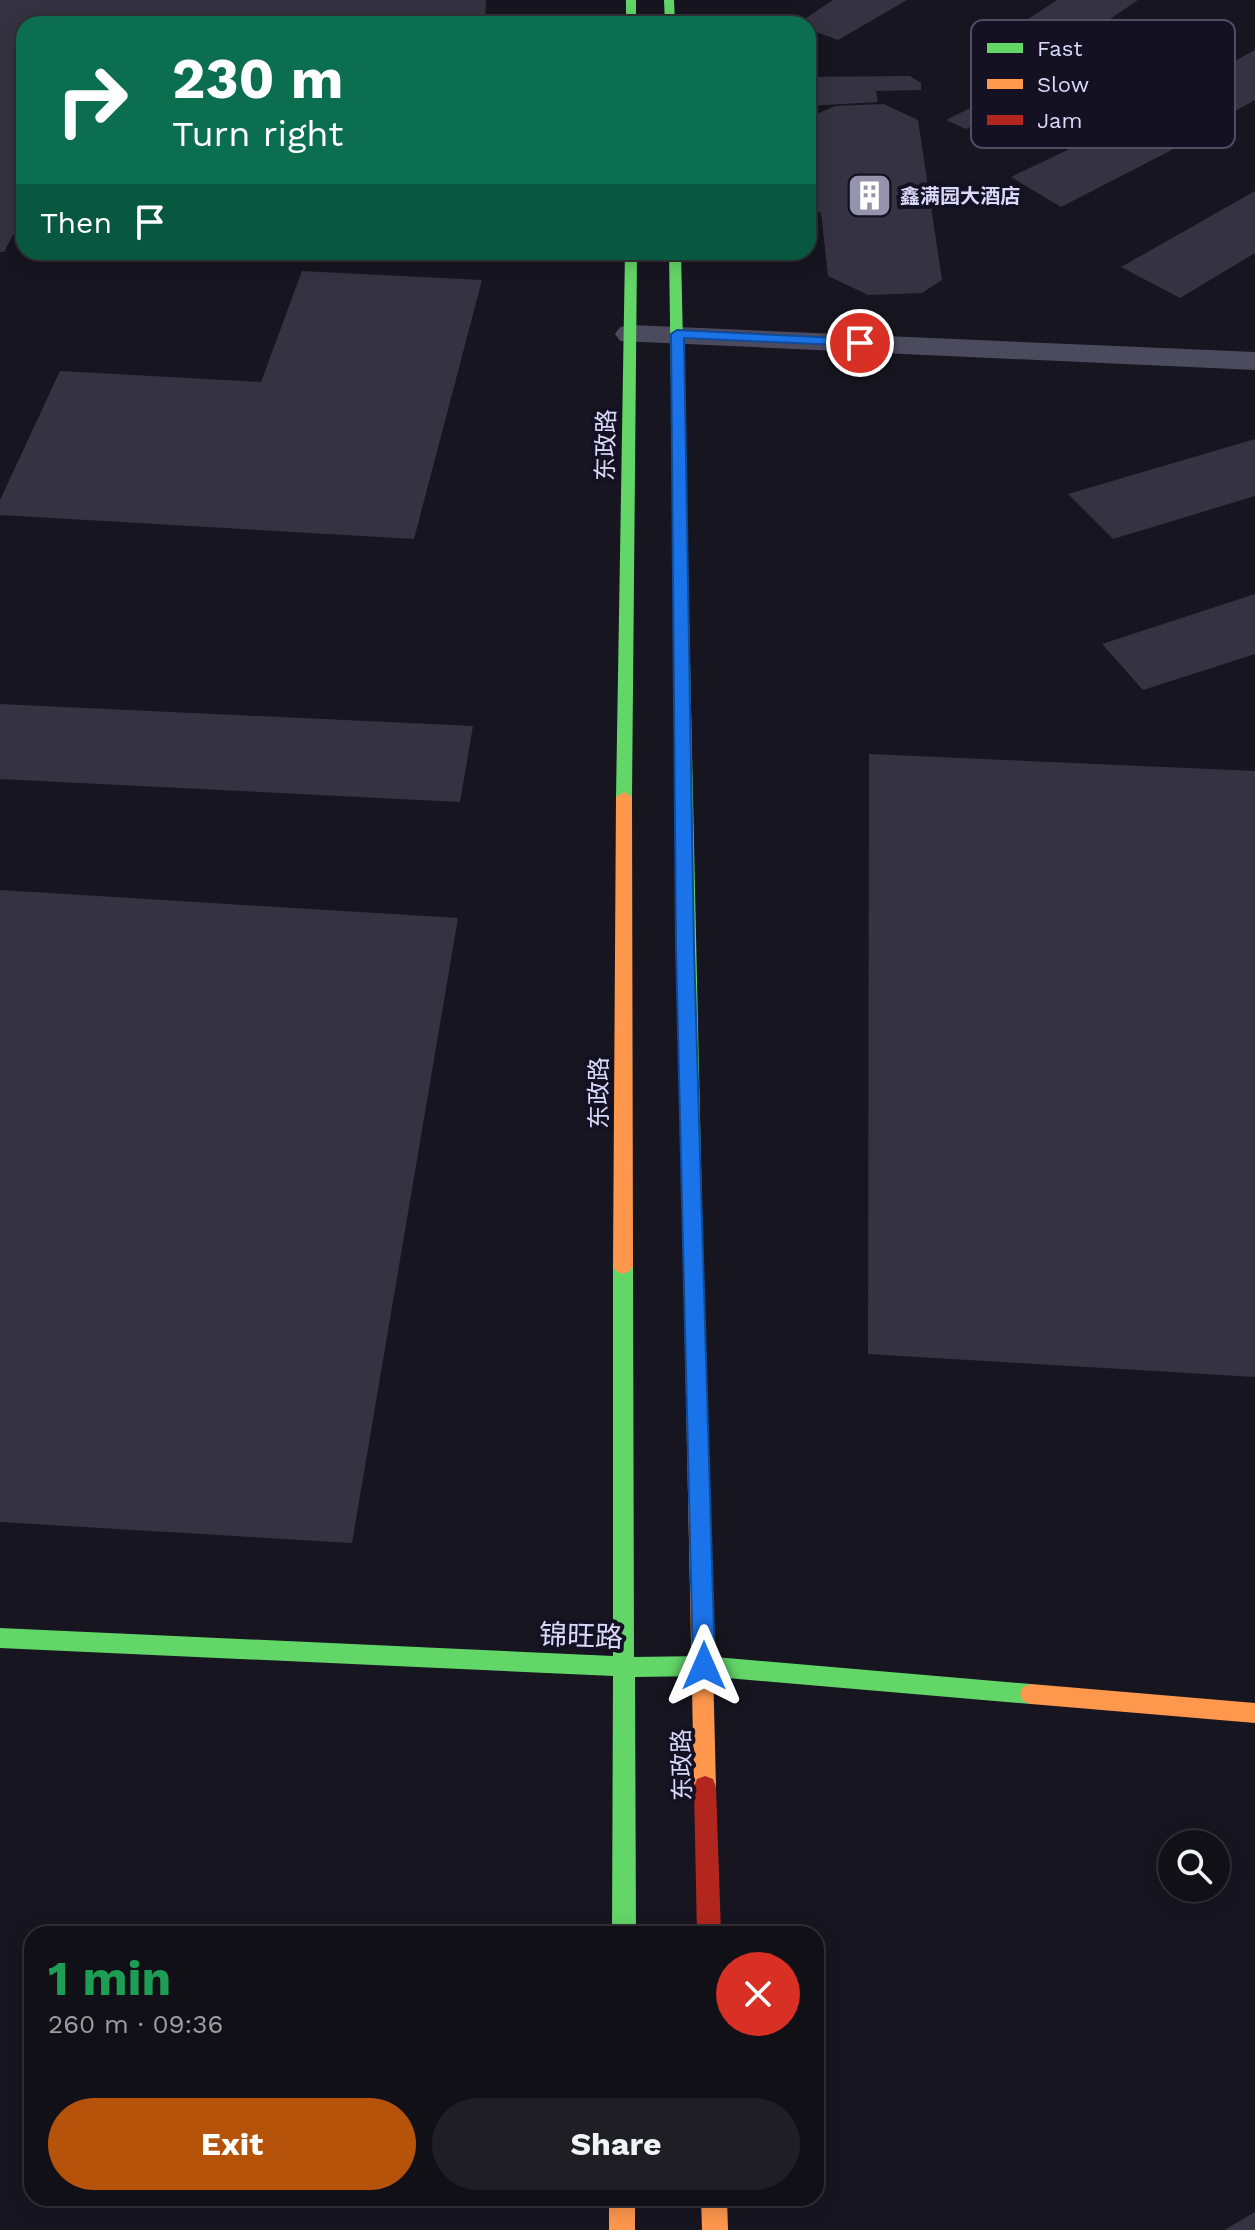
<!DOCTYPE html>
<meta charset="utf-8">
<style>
:root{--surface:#111017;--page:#1e1e24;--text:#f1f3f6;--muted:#9c9da1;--line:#303036;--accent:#b45309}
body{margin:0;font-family:"Work Sans","Noto Sans SC",sans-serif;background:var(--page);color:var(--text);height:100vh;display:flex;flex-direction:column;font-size:30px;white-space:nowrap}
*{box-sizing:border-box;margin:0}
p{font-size:26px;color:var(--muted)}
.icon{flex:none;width:44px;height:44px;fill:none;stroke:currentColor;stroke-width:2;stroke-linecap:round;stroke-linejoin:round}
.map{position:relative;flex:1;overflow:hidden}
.details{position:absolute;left:24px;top:1926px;width:800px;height:280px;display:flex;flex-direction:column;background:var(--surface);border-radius:24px;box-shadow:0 4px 20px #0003,0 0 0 2px var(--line)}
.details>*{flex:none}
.top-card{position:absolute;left:16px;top:16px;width:800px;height:244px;border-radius:24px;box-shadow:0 4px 20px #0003,0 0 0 2px var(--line);background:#0b6e4f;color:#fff;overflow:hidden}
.buttons{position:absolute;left:1158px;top:1830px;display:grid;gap:16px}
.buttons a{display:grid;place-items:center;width:72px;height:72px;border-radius:50%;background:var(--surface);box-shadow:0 4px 20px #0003,0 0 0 2px var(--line);font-size:40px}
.pin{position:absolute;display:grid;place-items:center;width:68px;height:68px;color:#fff;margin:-34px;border:4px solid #fff;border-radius:50%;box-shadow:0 2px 8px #0007}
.me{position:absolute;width:88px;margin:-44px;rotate:0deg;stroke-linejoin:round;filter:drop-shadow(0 0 6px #0008)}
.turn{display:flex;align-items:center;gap:28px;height:168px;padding:0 24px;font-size:36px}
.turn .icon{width:104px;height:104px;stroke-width:2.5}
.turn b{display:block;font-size:56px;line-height:68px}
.then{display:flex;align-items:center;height:76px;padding:0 24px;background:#0003;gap:16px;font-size:30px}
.round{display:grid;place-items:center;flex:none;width:84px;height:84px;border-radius:42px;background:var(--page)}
.summary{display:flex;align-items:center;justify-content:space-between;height:136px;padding:0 24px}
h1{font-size:48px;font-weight:700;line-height:60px;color:#1e9e55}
.action{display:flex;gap:16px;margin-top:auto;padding:16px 24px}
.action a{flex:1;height:92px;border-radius:48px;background:var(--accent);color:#fff;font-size:32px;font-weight:700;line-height:92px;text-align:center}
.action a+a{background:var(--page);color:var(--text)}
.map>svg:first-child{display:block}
.building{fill:#353341}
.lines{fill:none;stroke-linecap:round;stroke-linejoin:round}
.street{fill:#4c4b5e;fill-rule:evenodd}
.fast{fill:#63d668;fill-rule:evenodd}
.slow{fill:#ff974d;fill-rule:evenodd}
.jam{fill:#b3261e;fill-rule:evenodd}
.route{fill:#1a73e8;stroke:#114b97;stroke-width:2}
.labels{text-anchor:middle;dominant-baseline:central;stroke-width:8;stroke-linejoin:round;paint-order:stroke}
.far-poi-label{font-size:20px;font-weight:bold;fill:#dbd8fa;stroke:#141123;text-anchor:start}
.street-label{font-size:24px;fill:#dbd8fa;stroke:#141123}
.near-street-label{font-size:28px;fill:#dbd8fa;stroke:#141123}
.key{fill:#141123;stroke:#504d64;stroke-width:2}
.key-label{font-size:22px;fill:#dbd8fa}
</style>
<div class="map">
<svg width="1255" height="2230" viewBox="0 0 1255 2230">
<rect width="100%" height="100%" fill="#17151f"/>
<!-- building -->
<path class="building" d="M0 0H486L485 24H24V214L4 252H0Z
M833 0H907L838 40 808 29V24H797Z
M1057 0H1138L1031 73 975 54Z
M1255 50V100L1219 120 1170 96Z
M910 76 921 83V90L876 91 878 102 808 106V77Z
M997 95 1015 103 966 129 946 120Z
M884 104 918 120 942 280 922 293 868 295 828 276 821 213 808 206V185L815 181 808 141V118L835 106Z
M1145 113 1197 137 1061 207 1011 177Z
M1255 191V253L1180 298 1121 267Z
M302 271 482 280 414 539 0 515V500L60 371 261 382Z
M1255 439V496L1113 539 1068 494Z
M1255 594V654L1143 690 1102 644Z
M0 704 473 726 460 802 0 779Z
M869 754 1255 771V1377L868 1354Z
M0 890 458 918 352 1543 0 1522Z
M1255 2212V2230H1224Z"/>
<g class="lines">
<!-- street -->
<path class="street" d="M631 325 1255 352V370L620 341 615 334 620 327Z"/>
<!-- fast -->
<path class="fast" d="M626 0H636V24H626Z
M664 0H674L675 24H665Z
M625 252H637L632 797 624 802 616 797Z
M669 252H681L704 1299 701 1305 694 1307 687 1305 684 1299Z
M623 1258 630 1261 633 1266 634 1657 704 1656 1031 1684 1039 1687 1042 1694 1039 1701 1031 1704 704 1676 635 1677 636 1934H612L613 1676 0 1648V1628L613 1656V1266L616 1261Z"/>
<!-- slow -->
<path class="slow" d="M624 792 632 797 633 1266 630 1271 623 1274 616 1271 613 1266 616 797Z
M694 1291 701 1293 704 1299 716 1787 713 1795 705 1798 697 1795 694 1787 684 1299 687 1293Z
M1031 1684 1255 1703V1723L1031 1704 1023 1701 1020 1694 1023 1687Z
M609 2198H635V2230H609Z
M701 2198H727L728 2230H702Z"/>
<!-- jam -->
<path class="jam" d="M705 1776 713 1779 716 1787 721 1934H697L694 1787 697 1779Z"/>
</g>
<!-- route -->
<path class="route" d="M677 330 860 339 866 343 860 346 684 338 694 948 715 1666 712 1674 704 1677 696 1674 693 1666 676 948 671 334Z"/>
<!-- icons -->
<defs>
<symbol id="building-square" viewBox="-11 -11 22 22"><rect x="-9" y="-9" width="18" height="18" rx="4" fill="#9694ad" stroke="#141123"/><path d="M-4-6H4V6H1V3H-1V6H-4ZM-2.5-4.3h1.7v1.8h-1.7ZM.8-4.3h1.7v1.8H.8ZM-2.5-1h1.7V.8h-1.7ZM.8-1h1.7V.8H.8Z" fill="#fff"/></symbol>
</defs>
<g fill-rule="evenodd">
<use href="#building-square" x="844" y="170" width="51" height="51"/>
</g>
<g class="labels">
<!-- far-poi labels -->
<g class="far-poi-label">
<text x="900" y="196">鑫满园大酒店</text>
</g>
<!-- street labels -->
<g class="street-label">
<text transform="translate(606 445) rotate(-89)">东政路</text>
<text transform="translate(599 1093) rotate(-90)">东政路</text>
<text transform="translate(682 1765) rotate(-91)">东政路</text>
</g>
<!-- near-street labels -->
<g class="near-street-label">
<text transform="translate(581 1636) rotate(2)">锦旺路</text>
</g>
</g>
<!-- legend -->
<rect x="971" y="20" width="264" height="128" rx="12" class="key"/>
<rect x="987" y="43" width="36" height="10" fill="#63d668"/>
<rect x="987" y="79" width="36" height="10" fill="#ff974d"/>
<rect x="987" y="115" width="36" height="10" fill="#b3261e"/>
<g class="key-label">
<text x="1037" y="56">Fast</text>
<text x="1037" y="92">Slow</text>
<text x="1037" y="128">Jam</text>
</g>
</svg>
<div class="buttons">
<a><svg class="icon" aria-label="search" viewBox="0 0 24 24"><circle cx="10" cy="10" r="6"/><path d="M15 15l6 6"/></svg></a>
</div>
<div class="pin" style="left:860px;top:343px;background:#d93025"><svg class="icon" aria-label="arrive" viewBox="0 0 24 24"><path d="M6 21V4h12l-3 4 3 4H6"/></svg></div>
<svg class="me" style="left:704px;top:1666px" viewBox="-20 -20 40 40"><path d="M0-17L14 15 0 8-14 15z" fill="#1a73e8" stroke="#fff" stroke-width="4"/></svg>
<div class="top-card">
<div class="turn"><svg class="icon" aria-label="right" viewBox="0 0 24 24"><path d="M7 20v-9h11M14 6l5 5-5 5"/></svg><div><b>230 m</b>Turn right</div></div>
<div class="then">Then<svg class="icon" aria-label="arrive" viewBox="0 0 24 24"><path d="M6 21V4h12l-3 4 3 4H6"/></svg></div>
</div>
<section class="details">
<div class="summary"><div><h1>1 min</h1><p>260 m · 09:36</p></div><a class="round" style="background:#d93025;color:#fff"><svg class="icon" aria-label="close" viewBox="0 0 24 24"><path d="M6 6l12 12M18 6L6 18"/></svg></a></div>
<div class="action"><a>Exit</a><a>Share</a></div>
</section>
</div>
